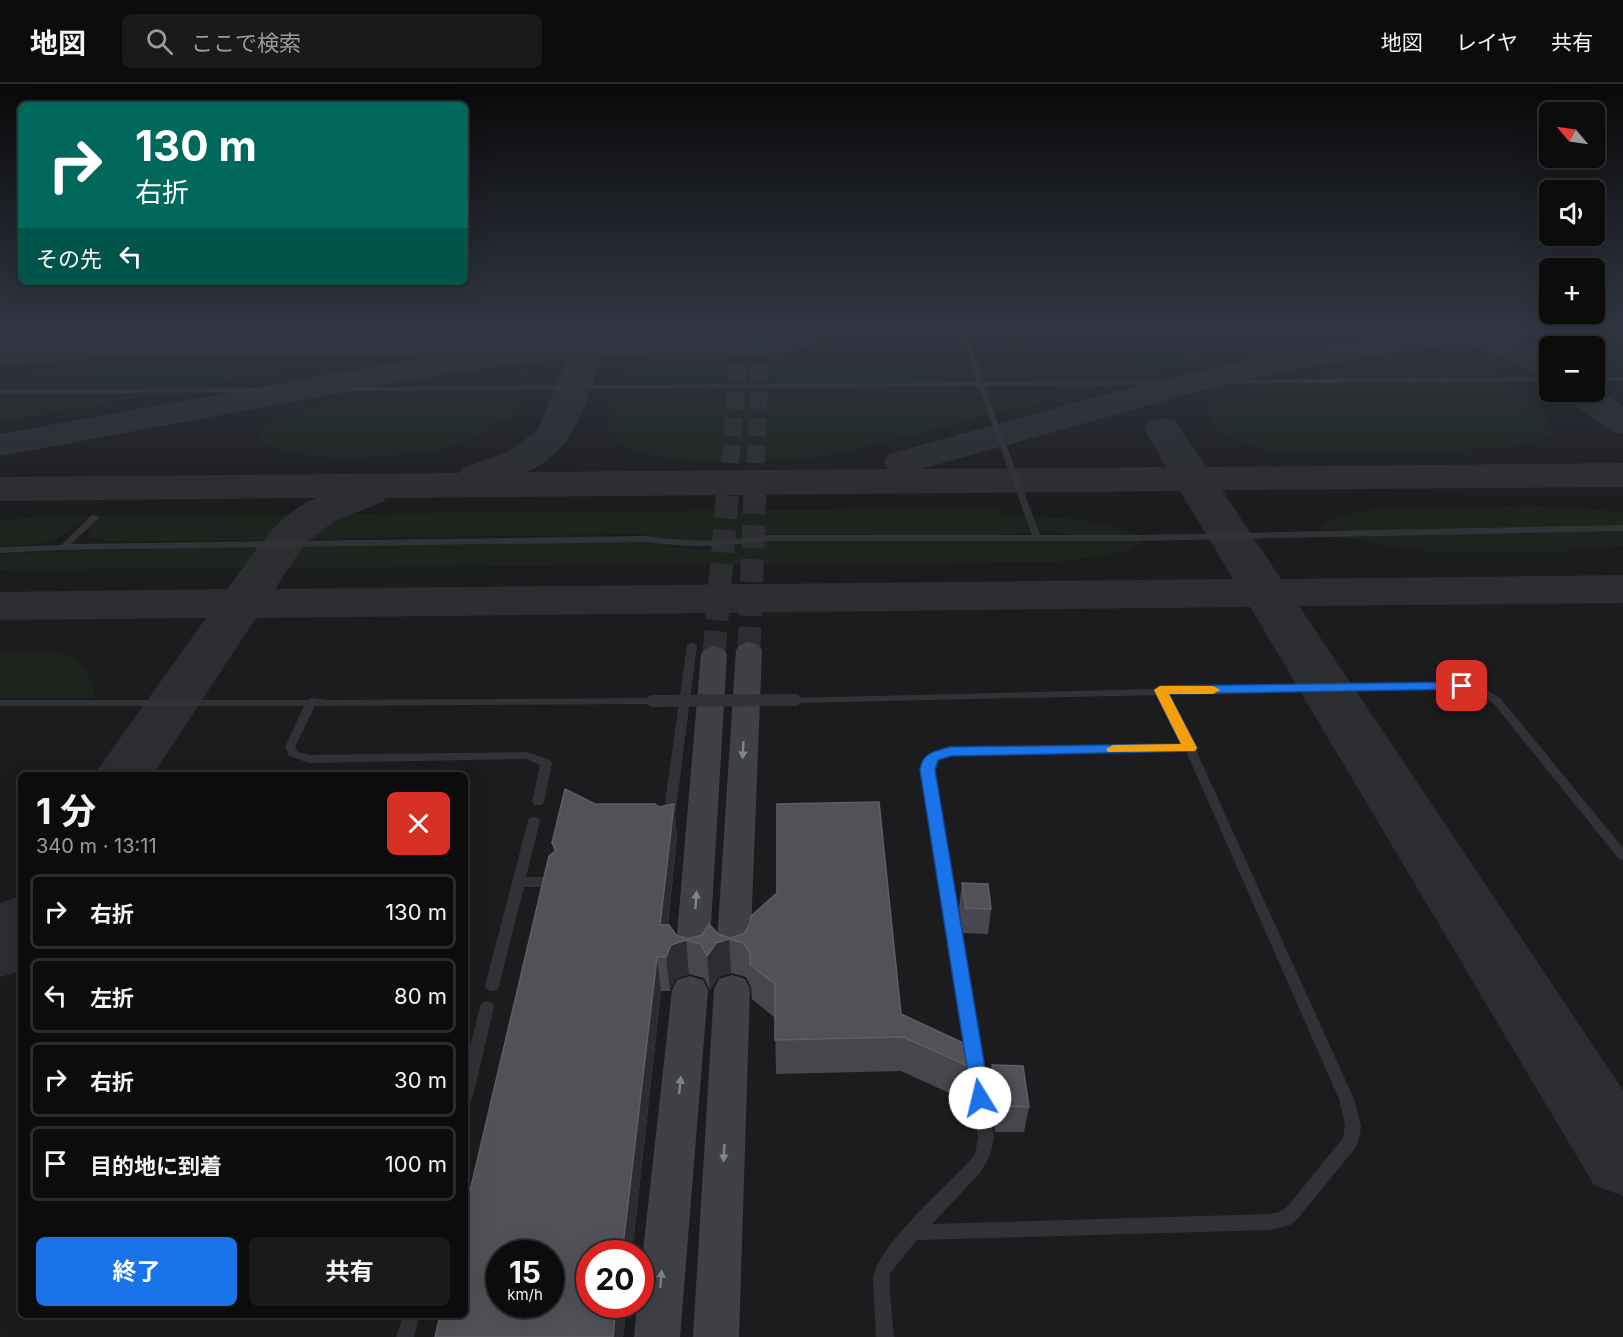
<!DOCTYPE html>
<html lang="ja">
<meta charset="utf-8">
<style>
:root{--surface:#0c0c0d;--page:#1a1a1b;--text:#f1f3f6;--muted:#9a9b9d;--line:#2c2c2e;--accent:#1a73e8}
body{margin:0;font-family:Inter,"Noto Sans JP",sans-serif;background:var(--page);color:var(--text);height:100vh;display:flex;flex-direction:column;font-size:22px;white-space:nowrap}
*{box-sizing:border-box;margin:0}
p{font-size:20px;color:var(--muted)}
.icon{flex:none;width:33px;height:33px;fill:none;stroke:currentColor;stroke-width:2;stroke-linecap:round;stroke-linejoin:round}
.map{position:relative;flex:1;overflow:hidden}
.panel{position:absolute;left:18px;top:688px;width:450px;height:546px;display:flex;flex-direction:column;background:var(--surface);border-radius:9px;box-shadow:0 6px 24px #0002,0 0 0 2px var(--line)}
.panel>*{flex:none}
.guide{position:absolute;left:18px;top:18px;width:450px;height:183px;border-radius:9px;box-shadow:0 6px 24px #0002,0 0 0 2px var(--line);background:#00695c;color:#fff;overflow:hidden}
.needle{width:39px;rotate:299deg}
.buttons{position:absolute;left:1539px;top:18px;display:grid;gap:12px}
.buttons a{display:grid;place-items:center;width:66px;height:66px;border-radius:9px;background:var(--surface);box-shadow:0 6px 24px #0002,0 0 0 2px var(--line);font-size:30px}
.speed{position:absolute;left:486px;top:1156px;display:flex;gap:12px;font-size:30px;font-weight:700;text-align:center}
.speed>*{display:grid;place-content:center;width:78px;height:78px;border-radius:50%;background:var(--surface);box-shadow:0 6px 24px #0002,0 0 0 2px var(--line);line-height:1}
.speed small{font-size:15px;font-weight:400}
.speed .limit{border:9px solid #d22;background:#fff;color:#111}
.pin{position:absolute;display:grid;place-items:center;width:51px;height:51px;color:#fff;margin:-26px;border-radius:12px;box-shadow:0 3px 9px #0006}
.me{position:absolute;width:66px;margin:-33px;rotate:351deg;stroke-linejoin:round;filter:drop-shadow(0 0 4px #0008)}
.turn{display:flex;align-items:center;gap:21px;height:126px;padding:0 18px;font-size:27px}
.turn .icon{width:78px;height:78px;stroke-width:2.5}
.turn b{display:block;font-size:42px;line-height:51px}
.then{display:flex;align-items:center;height:57px;padding:0 18px;background:#0003;gap:12px;font-size:22px}
.round{display:grid;place-items:center;flex:none;width:63px;height:63px;border-radius:9px;background:var(--page)}
.head{display:flex;align-items:center;justify-content:space-between;height:102px;padding:0 18px}
h1{font-size:36px;font-weight:700;line-height:45px}
.button{display:flex;gap:12px;margin-top:auto;padding:12px 18px}
.button a{flex:1;height:69px;border-radius:9px;background:var(--accent);color:#fff;font-size:24px;font-weight:700;line-height:69px;text-align:center}
.button a+a{background:var(--page);color:var(--text)}
ul{padding:0;list-style:none}
li{display:flex;align-items:center;gap:18px;height:75px;margin:0 12px 9px;padding:0 6px;border:3px solid var(--line);border-radius:9px}
li div{flex:1}
li b{display:block;font-size:22px}
li em{font-style:normal}
header{display:flex;align-items:center;gap:36px;box-sizing:border-box;height:84px;padding:0 30px;background:var(--surface);border-bottom:2px solid var(--line)}
header strong{font-size:28px}
nav{display:flex;gap:33px;margin-inline-start:auto;font-size:21px}
.search{width:420px;height:54px;background:var(--page);display:flex;align-items:center;gap:15px;box-sizing:border-box;padding:0 21px;border-radius:9px;color:var(--muted);font-size:22px}
.map>svg:first-child{display:block}
.built{fill:#1c1c1e;fill-rule:evenodd}
.green{fill:#1c241d}
.lines{fill:none;stroke-linecap:round;stroke-linejoin:round}
.taxiway{fill:#2c2d30;fill-rule:evenodd}
.runway{fill:#2c2d30;fill-rule:evenodd}
.secondary-tunnel-far1{stroke:#2d2e31;stroke-width:18;stroke-dasharray:18 9;stroke-linecap:butt}
.secondary-tunnel{stroke:#2d2e31;stroke-width:23;stroke-dasharray:23 11;stroke-linecap:butt}
.lane{fill:#313236;fill-rule:evenodd}
.secondary{fill:#3f4146;fill-rule:evenodd}
.lane-bridge{stroke:#313236;stroke-width:12}
.wall{fill:#46474c}
.shaded-wall{fill:#2c2d30}
.building{fill:#505257;stroke:#5c5f65;stroke-width:1.5;fill-rule:evenodd}
.oneway{fill:#7f848c}
.route{fill:#1a73e8;stroke:#114b97;stroke-width:1.5}
.slow{fill:#f59e0b}
</style>
<header>
<strong>地図</strong>
<div class="search"><svg class="icon" aria-label="search" viewBox="0 0 24 24"><circle cx="10" cy="10" r="6"/><path d="M15 15l6 6"/></svg>ここで検索</div>
<nav><a>地図</a><a>レイヤ</a><a>共有</a></nav>
</header>
<div class="map">
<svg width="1623" height="1253" viewBox="0 0 1623 1253">
<rect width="100%" height="100%" fill="#101011"/>
<!-- built -->
<path class="built" d="M0 246H1623V1253H0ZM1550 262H1594V308H1550ZM21 692H465V1232H21ZM500 1170H550V1221H500ZM590 1170H640V1221H590Z"/>
<!-- green -->
<path class="green" d="M1204 268 1215 274 835 371C785 377 670 386 627 363 616 357 612 350 607 339 620 301 615 285 658 273L931 270 938 288 980 281 1055 289 1043 269Z
M1623 268V296L1602 281 1601 275Z
M1453 272C1484 282 1543 312 1552 346 1534 368 1492 363 1464 364L1470 370C1424 370 1378 371 1332 369 1311 369 1288 369 1267 366 1246 362 1207 349 1208 324 1241 293 1402 278 1453 272Z
M362 273 183 305 0 306V292L176 279 180 274Z
M534 288 526 301 429 303Z
M402 307H525L512 335H497C486 348 471 357 455 362 414 374 293 383 260 357 255 324 377 311 402 307Z
M167 308 0 339V309Z
M1528 421 1623 428V462L1568 465 1571 467H1423L1323 451 1320 440 1348 430 1384 423 1447 425Z
M997 424 1003 431C1046 434 1099 432 1139 452H1079L1047 447 988 452 761 450 720 458H681L641 450 108 458 87 453 92 440 101 432Z
M52 431 91 432 52 458 0 463V437Z
M770 456H1143L1129 467 1058 478 0 486V470L192 463 647 458C695 469 723 466 770 456Z
M0 569C46 568 86 557 96 614H0Z"/>
<g class="lines">
<!-- taxiway -->
<path class="taxiway" d="M204 246H365L367 249 363 256 352 258 204 264 0 282V262Z
M581 246H611L610 250 672 246H858L854 253 843 255 602 270C585 319 578 365 527 388L889 385 884 378 889 370 1129 304 1285 267 1426 246H1543L1539 253 1516 256 1550 272V296L1538 293 1509 275 1465 260 1375 271 1285 287 1200 307 921 385 1166 383 1144 345 1149 337 1162 334 1175 337 1206 383 1623 379V403L1222 406 1281 495 1623 491V519L1299 522 1623 1006V1112L1594 1101 1250 523 256 534 152 692H93L206 534 0 536V508L227 505C253 471 275 430 317 414L0 417V393L459 389 463 384 505 369 537 347 568 274 454 288 0 372V350L454 268 577 254ZM1180 407 1233 495 275 505 304 461 334 437 383 418 386 414Z
M1594 303 1623 322V350L1610 347 1567 315 1562 308H1594Z
M21 812V887L0 893V819Z"/>
<!-- runway -->
<path class="runway" d="M0 246H824L812 262 785 269 0 274Z"/>
<!-- secondary-tunnel-far1 -->
<path class="secondary-tunnel-far1" d="M728 406 741 246
M755 406 761 246"/>
<!-- secondary-tunnel -->
<path class="secondary-tunnel" d="M749 566 755 404
M714 570 728 404"/>
<!-- lane -->
<path class="lane" d="M961 246H967L983 298 1550 293V297L984 302 1040 451H1137L1623 441V447L1137 457H766C725 463 687 464 646 458L63 466 0 469V463L61 461 92 431H95L99 433 98 435 71 460 646 452C687 458 725 458 766 451H1032L978 302 0 310V306L976 298Z
M1594 293H1623V297H1594Z
M692 558 697 561 675 733 673 736H665L663 733 687 561Z
M1462 599 1482 603 1501 615 1623 764V776L1619 775 1493 619 1475 607 1462 605 1168 611 1195 664 1354 1015 1361 1041 1360 1050 1356 1063 1299 1133 1290 1141 1270 1146 917 1156 890 1189V1211L894 1253H876L873 1195C876 1164 945 1103 968 1079L975 1070 978 1054 922 678 937 666 950 664 1183 661 1158 611 795 619 791 618 790 616 791 614 1155 605 1160 603 1165 605ZM1186 667 1339 1015 1345 1041 1343 1054 1287 1123 1280 1128 1270 1130 932 1140 980 1089 990 1072 994 1054 934 679 944 671 950 670Z
M312 614 327 616 653 614 658 617 653 620 315 622 295 663 298 668 310 671 527 668 550 676 552 679 544 718 542 721H534L532 718 540 681 526 675 309 679 289 672 285 663 304 622H0V616H308Z
M534 733 538 734 540 737 526 793H555L559 795 561 798 559 801 555 803H524L499 902 497 906 492 907 487 906 485 902 528 737 530 734Z
M487 917 492 919 494 923 473 1012 470 1017 465 1019V982L480 923 482 919Z
M403 1232H415L418 1238 414 1253H396Z"/>
<!-- secondary -->
<path class="secondary" d="M749 558 758 561 762 566 750 873 745 882 733 886 721 882 716 873 736 566 740 561Z
M714 562 723 565 727 570 709 874 704 883 692 887 680 883 675 874 701 570 705 565Z
M732 891 745 895 750 905 739 1253H693L714 905 719 895Z
M690 892 703 896 708 906 680 1253H634L637 1221H640V1194L672 906 677 896Z"/>
<!-- lane-bridge -->
<path class="lane-bridge" d="M653 617 795 616"/>
</g>
<!-- wall -->
<path class="wall" d="M595 720 659 723 674 720 677 753 668 841 676 851 688 855 718 850 730 854 744 850 901 930 975 985 971 1019 901 987 776 990 775 934 752 915 751 903 746 893 731 889 718 893 710 906 704 894 689 890 675 895 670 907H661L632 1170H590V1221H627L623 1253H435L439 1234H418L416 1232H465L554 768 552 759Z
M962 799 991 825 988 850 963 849 959 824Z
M992 981 1029 1023 1024 1048H995L989 1006Z
M332 1232H402L400 1234H333Z"/>
<!-- shaded-wall -->
<path class="shaded-wall" d="M674 720 677 753 664 875 660 841Z
M729 855 731 889 718 893 710 906 707 872 716 859Z
M686 856 689 890 675 895 670 907 666 873 671 861Z
M657 873 661 907 632 1170H622Z
M616 1221H627L623 1253H613Z"/>
<!-- building -->
<path class="building" d="M565 705 595 720H655L659 723 674 720 660 841H669L676 851 688 855 702 851 709 840 718 850 730 854 744 850 750 840 751 832 777 809V720L879 718 901 930 972 963 975 985 903 953 775 956V900L750 881V870L744 859 729 855 716 859 707 872 701 860 686 856 671 861 666 873H657L622 1170H590V1221H616L613 1253H435L440 1232H465V1128L549 772 557 766 552 759ZM500 1170H550V1221H500Z
M962 799 988 800 991 825 966 824Z
M992 981 1023 982 1029 1023 999 1022Z"/>
<!-- one-way arrows -->
<defs><path id="oneway-solid" d="M-6-.8H1V-3.2L6.5 0L1 3.2V.8H-6Z" transform="scale(1.5)"/></defs>
<g class="oneway">
<use href="#oneway-solid" transform="translate(743 666) rotate(93)"/>
<use href="#oneway-solid" transform="translate(696 816) rotate(-86)"/>
<use href="#oneway-solid" transform="translate(680 1001) rotate(-84)"/>
<use href="#oneway-solid" transform="translate(724 1069) rotate(93)"/>
<use href="#oneway-solid" transform="translate(661 1195) rotate(-85)"/>
</g>
<!-- sky -->
<linearGradient id="sky" x2="0" y2="1"><stop stop-color="#090909"/><stop offset="0.58" stop-color="#313743"/><stop offset="1" stop-color="#313743" stop-opacity="0"/></linearGradient>
<rect width="1623" height="421" fill="url(#sky)"/>
<!-- route -->
<path class="route" d="M1462 598 1468 602 1466 605 1169 610 1197 664 1195 667 951 672 938 676 935 686 990 1014 987 1020 980 1023 973 1020 920 686C922 669 935 667 950 663L1181 660 1154 606 1160 602Z"/>
<!-- slow -->
<path class="slow" d="M1160 602H1213L1220 606 1213 610H1169L1197 664 1195 667 1108 668 1106 665 1113 661 1181 660 1154 606Z"/>
</svg>
<div class="buttons">
<a><svg class="needle" viewBox="-14 -14 28 28"><path d="M0-13l5 13h-10z" fill="#e53935"/><path d="M0 13l5-13h-10z" fill="#9a9b9d"/></svg></a>
<a><svg class="icon" aria-label="sound" viewBox="0 0 24 24"><path d="M4 9h4l5-4v14l-5-4H4zM17 9q2 3 0 6"/></svg></a>
<a>+</a>
<a>−</a>
</div>
<div class="speed"><div>15<small>km/h</small></div><div class="limit">20</div></div>
<div class="pin" style="left:1462px;top:602px;background:#d93025"><svg class="icon" aria-label="arrive" viewBox="0 0 24 24"><path d="M6 21V4h12l-3 4 3 4H6"/></svg></div>
<svg class="me" style="left:980px;top:1014px" viewBox="-20 -20 40 40"><circle r="19" fill="#fff"/><path d="M0-13L10 11 0 6-10 11z" fill="#1a73e8"/></svg>
<div class="guide">
<div class="turn"><svg class="icon" aria-label="right" viewBox="0 0 24 24"><path d="M7 20v-9h11M14 6l5 5-5 5"/></svg><div><b>130 m</b>右折</div></div>
<div class="then">その先<svg class="icon" aria-label="left" viewBox="0 0 24 24"><path d="M17 20v-9H6M10 6l-5 5 5 5"/></svg></div>
</div>
<section class="panel">
<div class="head"><div><h1>1 分</h1><p>340 m · 13:11</p></div><a class="round" style="background:#d93025;color:#fff"><svg class="icon" aria-label="close" viewBox="0 0 24 24"><path d="M6 6l12 12M18 6L6 18"/></svg></a></div>
<ul>
<li><svg class="icon" aria-label="right" viewBox="0 0 24 24"><path d="M7 20v-9h11M14 6l5 5-5 5"/></svg><div><b>右折</b></div><em>130 m</em></li>
<li><svg class="icon" aria-label="left" viewBox="0 0 24 24"><path d="M17 20v-9H6M10 6l-5 5 5 5"/></svg><div><b>左折</b></div><em>80 m</em></li>
<li><svg class="icon" aria-label="right" viewBox="0 0 24 24"><path d="M7 20v-9h11M14 6l5 5-5 5"/></svg><div><b>右折</b></div><em>30 m</em></li>
<li><svg class="icon" aria-label="arrive" viewBox="0 0 24 24"><path d="M6 21V4h12l-3 4 3 4H6"/></svg><div><b>目的地に到着</b></div><em>100 m</em></li>
</ul>
<div class="button"><a>終了</a><a>共有</a></div>
</section>
</div>
